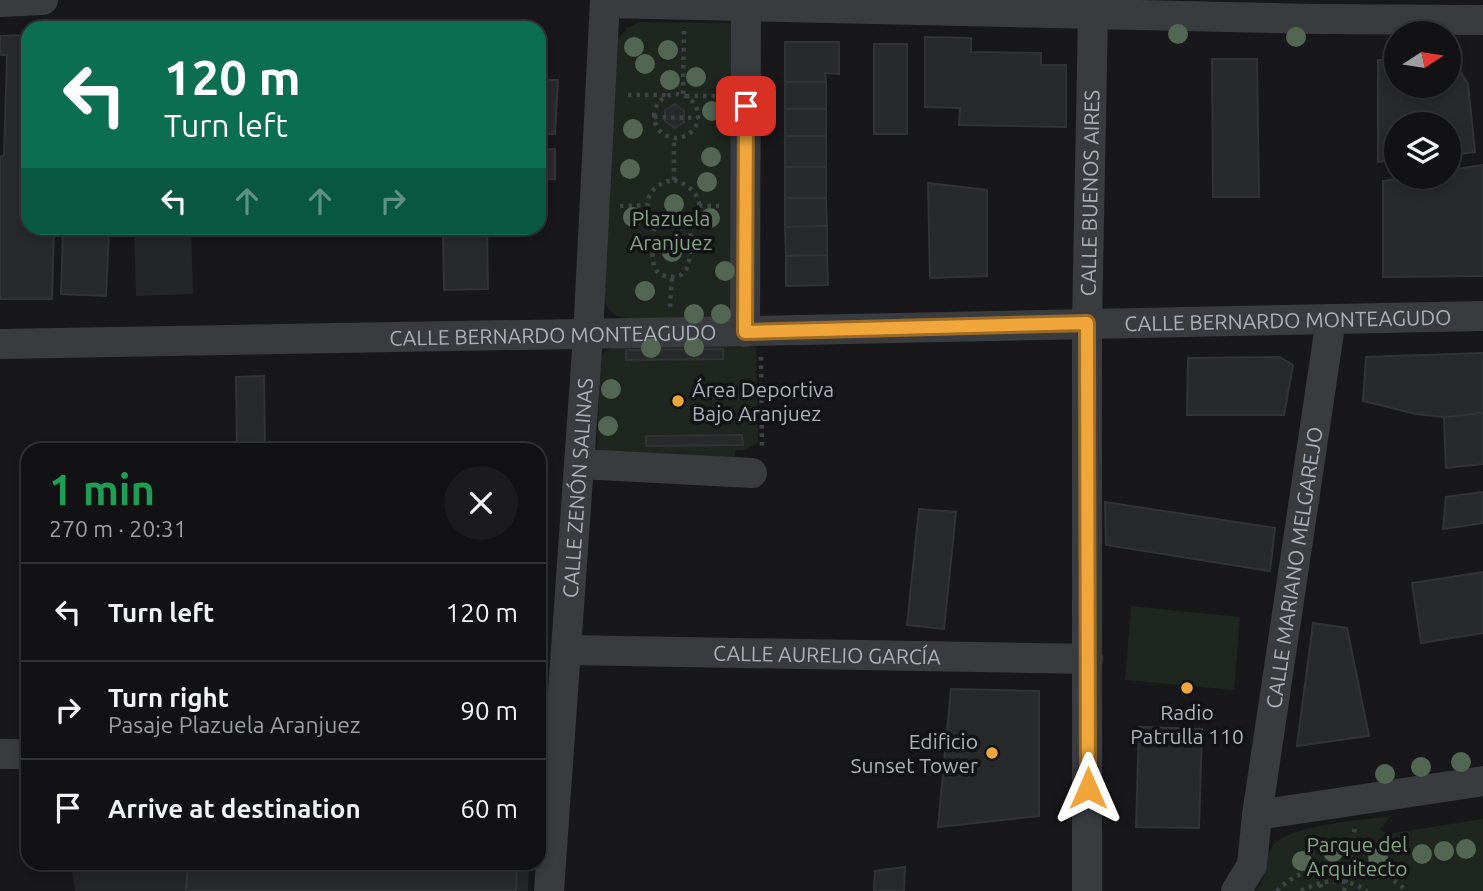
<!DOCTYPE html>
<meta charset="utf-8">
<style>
:root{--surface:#121214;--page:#1b1b1d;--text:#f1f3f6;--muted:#9c9ea0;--line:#313234}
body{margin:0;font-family:Ubuntu,sans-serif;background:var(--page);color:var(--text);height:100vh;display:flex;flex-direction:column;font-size:26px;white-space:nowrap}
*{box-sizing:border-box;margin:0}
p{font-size:23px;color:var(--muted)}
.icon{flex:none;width:38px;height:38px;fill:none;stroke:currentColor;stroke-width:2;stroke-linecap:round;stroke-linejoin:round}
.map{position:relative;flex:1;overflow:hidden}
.details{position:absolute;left:21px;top:443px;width:525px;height:427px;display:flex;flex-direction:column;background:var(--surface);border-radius:21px;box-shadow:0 4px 10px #0003,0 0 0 2px var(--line)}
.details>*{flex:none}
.guide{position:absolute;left:21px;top:21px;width:525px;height:214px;border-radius:21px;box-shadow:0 4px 10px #0003,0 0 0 2px var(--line);background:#0b6e4f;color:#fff;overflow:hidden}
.needle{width:46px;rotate:78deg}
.buttons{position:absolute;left:1384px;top:21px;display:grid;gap:14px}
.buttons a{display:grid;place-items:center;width:77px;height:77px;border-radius:50%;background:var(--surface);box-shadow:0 4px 10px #0003,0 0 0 2px var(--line);font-size:35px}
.pin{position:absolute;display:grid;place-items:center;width:60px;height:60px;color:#fff;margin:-30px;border-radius:14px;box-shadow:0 4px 10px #0006}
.me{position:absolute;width:77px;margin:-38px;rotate:0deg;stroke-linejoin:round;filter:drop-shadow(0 0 5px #0008)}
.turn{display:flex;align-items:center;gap:24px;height:147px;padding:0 28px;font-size:32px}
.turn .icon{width:91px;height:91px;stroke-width:2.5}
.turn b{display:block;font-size:49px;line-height:60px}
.lanes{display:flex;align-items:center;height:66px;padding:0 28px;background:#0003;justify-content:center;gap:35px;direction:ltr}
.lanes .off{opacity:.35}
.round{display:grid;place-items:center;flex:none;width:74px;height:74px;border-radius:37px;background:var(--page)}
.headline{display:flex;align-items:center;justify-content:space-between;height:119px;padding:0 28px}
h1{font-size:42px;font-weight:600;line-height:52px;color:#1e9e55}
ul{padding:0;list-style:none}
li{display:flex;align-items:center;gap:21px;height:98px;padding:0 28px;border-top:2px solid var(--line)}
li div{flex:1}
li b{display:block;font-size:26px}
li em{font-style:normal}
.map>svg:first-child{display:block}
.built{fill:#242527}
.green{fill:#1e261f}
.building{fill:#28292b;stroke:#323336;stroke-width:2}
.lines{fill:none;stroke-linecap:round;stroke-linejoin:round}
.path{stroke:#3f4246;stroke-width:4.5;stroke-dasharray:3.5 5;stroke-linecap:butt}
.street{stroke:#393b3f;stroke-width:30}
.tree{fill:#536553}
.route-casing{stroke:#9c6c26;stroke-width:18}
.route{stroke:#f0a63b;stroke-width:12}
.poi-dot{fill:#f0a63b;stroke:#131316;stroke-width:2.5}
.labels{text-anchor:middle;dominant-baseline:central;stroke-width:7;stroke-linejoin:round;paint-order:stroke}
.street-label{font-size:21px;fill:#abb1ba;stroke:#131316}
.park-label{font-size:21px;fill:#83a482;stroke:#131316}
.poi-label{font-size:21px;fill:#abb1ba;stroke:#131316;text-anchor:start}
</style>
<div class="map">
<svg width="1483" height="891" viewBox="0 0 1483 891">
<rect width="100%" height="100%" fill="#18181a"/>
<!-- built -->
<path class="built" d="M134 228H191L193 294 136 296Z
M71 863H529L528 891H75Z"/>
<!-- green -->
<path class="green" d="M639 22 738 23 736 318C712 318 631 326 614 314 606 308 604 300 602 290L617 41 627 28Z
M756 342 758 442 746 450H735V462L597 453 600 360 605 351 614 347Z
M1131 606 1240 617 1234 690 1125 680Z
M1391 816 1380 829 1387 834 1483 819V891H1255C1269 876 1263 862 1272 847 1285 825 1365 820 1391 816Z"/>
<!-- building -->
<path class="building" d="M28 35V228H54L52 299H0V156H4L7 55H0V36Z
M925 37 971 38V52L1041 53V65H1066V127L959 125 960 108 925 107Z
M785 42H839V74L825 73 826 82H785Z
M874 44H907V134H874Z
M1212 59H1257L1259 197H1213Z
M1378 60H1396V86H1449V70L1460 71 1468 84 1475 152 1449 155V124H1396V160L1378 162Z
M539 80H558L555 134H539Z
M785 82H826V109H785Z
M675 104 684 111V122L675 128 665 121V110Z
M785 109H826V136H785Z
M785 136H826V167H785Z
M555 149V179H539V150Z
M1483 165V276L1383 277V181L1409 177H1449V170Z
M785 167H826V198H785Z
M928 183 987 190V276L930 278Z
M785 198H826L827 226 785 227Z
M827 226V255L786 256 785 227Z
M63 228 109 230 106 296 61 294Z
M443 228H487L488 289 444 290Z
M827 255 828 285 786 286V256Z
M723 349V359L626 360V350Z
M1483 353V413L1444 417 1416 414 1363 401 1366 357Z
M1280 357 1293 365 1284 415H1187L1188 358Z
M264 376 265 450H237L236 377Z
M1483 413V464L1446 468 1444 417Z
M742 435 743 445 646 446V436Z
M1483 492V523L1443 529 1446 497Z
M1105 502 1275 528 1270 571 1106 545Z
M919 509 956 512 944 629 907 625Z
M1483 572V633L1421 643 1412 583Z
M1313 623 1347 628 1369 736 1297 746Z
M951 689 1039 691V816L938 827Z
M1139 727 1202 729 1199 828 1136 827Z
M188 863H517L516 891H186Z
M905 867 904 891H874L875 871Z"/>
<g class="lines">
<!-- path -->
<path class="path" d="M684 31 683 96H718
M654 116a22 22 0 1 1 44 0a22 22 0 1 1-44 0Z
M628 95H668
M654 117 698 118
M674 180C689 184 704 197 698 215 696 220 692 223 691 229 688 246 697 283 665 276 644 271 657 238 653 223 653 220 650 216 649 213 643 195 657 182 674 180Z
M674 180V138
M620 206 648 205
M699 206H719
M670 307 672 276
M761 357 762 449
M1307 835 1322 891
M1277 891C1296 870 1336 859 1364 866 1380 870 1395 881 1407 891
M1301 891C1322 879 1347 877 1367 891
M1344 891 1355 827"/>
<!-- street -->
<g class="street">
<path d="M0 2 43 0"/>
<path d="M605 3 1318 19 1483 20"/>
<path d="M745 332 746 5"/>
<path id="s1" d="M0 344C494 337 989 326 1483 316"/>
<path d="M580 464 752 473"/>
<path id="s2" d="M568 650 1088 659"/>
<path d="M0 754H28"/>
<path d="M1257 815 1483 781"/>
<path id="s3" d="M549 891 588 336 605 0"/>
<path id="s4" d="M1087 891V323L1093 14 1091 0"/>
<path id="s5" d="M1236 891 1252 865 1257 815 1331 319"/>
</g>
</g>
<!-- trees -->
<g class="tree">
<circle cx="1178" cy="34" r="10"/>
<circle cx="1296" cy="37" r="10"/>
<circle cx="634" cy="47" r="10"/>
<circle cx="668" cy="50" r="10"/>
<circle cx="645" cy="64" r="10"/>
<circle cx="696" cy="77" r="10"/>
<circle cx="670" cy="80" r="10"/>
<circle cx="712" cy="111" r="10"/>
<circle cx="633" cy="129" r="10"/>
<circle cx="711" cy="157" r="10"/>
<circle cx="630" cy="169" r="10"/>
<circle cx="707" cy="182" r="10"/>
<circle cx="674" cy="204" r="10"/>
<circle cx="633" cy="217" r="10"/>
<circle cx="710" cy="218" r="10"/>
<circle cx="672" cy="252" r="10"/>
<circle cx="725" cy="271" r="10"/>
<circle cx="645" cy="291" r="10"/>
<circle cx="694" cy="314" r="10"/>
<circle cx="721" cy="314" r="10"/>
<circle cx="694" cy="347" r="10"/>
<circle cx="651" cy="348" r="10"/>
<circle cx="611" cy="389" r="10"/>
<circle cx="608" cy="426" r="10"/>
<circle cx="1461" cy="762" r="10"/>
<circle cx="1421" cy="767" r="10"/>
<circle cx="1385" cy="774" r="10"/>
<circle cx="1466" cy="849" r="10"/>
<circle cx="1444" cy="851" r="10"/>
<circle cx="1333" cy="852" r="10"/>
<circle cx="1422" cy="854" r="10"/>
<circle cx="1378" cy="858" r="10"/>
<circle cx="1302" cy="861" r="10"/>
</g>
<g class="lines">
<defs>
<path id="route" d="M746 106 745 332 1087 323 1088 788"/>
</defs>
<!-- route casing -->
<use href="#route" class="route-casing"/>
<!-- route -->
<use href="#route" class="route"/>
</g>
<!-- markers -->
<g class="poi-dot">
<circle cx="678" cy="401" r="7"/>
<circle cx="1187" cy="688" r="7"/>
<circle cx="992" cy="753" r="7"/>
</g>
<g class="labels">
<!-- street labels -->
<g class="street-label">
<text stroke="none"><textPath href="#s4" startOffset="698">CALLE BUENOS AIRES</textPath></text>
<text stroke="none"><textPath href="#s1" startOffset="1288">CALLE BERNARDO MONTEAGUDO</textPath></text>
<text stroke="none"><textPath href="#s1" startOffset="553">CALLE BERNARDO MONTEAGUDO</textPath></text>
<text stroke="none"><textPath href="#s3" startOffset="404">CALLE ZENÓN SALINAS</textPath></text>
<text stroke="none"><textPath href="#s5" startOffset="331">CALLE MARIANO MELGAREJO</textPath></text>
<text stroke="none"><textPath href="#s2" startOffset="259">CALLE AURELIO GARCÍA</textPath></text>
</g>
<!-- park labels -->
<g class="park-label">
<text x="671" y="218">Plazuela<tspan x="671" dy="24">Aranjuez</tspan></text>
<text x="1357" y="844">Parque del<tspan x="1357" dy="24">Arquitecto</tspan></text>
</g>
<!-- poi labels -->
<g class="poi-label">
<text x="692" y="389">Área Deportiva<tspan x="692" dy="24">Bajo Aranjuez</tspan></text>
<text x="1187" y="712" text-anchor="middle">Radio<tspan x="1187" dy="24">Patrulla 110</tspan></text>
<text x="978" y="741" text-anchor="end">Edificio<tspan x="978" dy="24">Sunset Tower</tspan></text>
</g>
</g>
</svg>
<div class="buttons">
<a><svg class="needle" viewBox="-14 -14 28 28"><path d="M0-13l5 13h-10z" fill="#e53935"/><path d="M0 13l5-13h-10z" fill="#9c9ea0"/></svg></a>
<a><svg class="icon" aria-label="layers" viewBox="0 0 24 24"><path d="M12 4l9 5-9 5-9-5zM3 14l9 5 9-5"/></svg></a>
</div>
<div class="pin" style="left:746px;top:106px;background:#d93025"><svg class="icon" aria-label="arrive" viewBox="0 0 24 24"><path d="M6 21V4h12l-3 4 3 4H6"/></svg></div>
<svg class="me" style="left:1088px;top:788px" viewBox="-20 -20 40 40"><path d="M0-17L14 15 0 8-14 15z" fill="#f0a63b" stroke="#fff" stroke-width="4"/></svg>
<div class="guide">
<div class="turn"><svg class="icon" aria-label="left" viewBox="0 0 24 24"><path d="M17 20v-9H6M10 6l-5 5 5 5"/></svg><div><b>120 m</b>Turn left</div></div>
<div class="lanes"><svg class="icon" aria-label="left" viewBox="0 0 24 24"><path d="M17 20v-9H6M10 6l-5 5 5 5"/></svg><svg class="icon off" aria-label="ahead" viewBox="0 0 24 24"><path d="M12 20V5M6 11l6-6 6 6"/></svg><svg class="icon off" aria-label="ahead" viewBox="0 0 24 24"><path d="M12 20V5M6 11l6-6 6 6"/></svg><svg class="icon off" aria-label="right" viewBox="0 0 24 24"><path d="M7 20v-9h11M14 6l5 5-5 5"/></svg></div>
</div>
<section class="details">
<div class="headline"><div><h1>1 min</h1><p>270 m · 20:31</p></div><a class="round"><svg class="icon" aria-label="close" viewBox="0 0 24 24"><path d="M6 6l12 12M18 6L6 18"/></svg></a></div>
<ul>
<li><svg class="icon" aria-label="left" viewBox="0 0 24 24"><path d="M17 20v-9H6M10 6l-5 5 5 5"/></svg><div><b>Turn left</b></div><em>120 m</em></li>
<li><svg class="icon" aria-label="right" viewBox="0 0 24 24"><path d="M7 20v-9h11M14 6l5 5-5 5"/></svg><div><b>Turn right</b><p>Pasaje Plazuela Aranjuez</p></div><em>90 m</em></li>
<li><svg class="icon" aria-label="arrive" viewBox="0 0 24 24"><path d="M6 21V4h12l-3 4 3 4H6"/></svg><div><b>Arrive at destination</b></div><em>60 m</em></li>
</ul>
</section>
</div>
